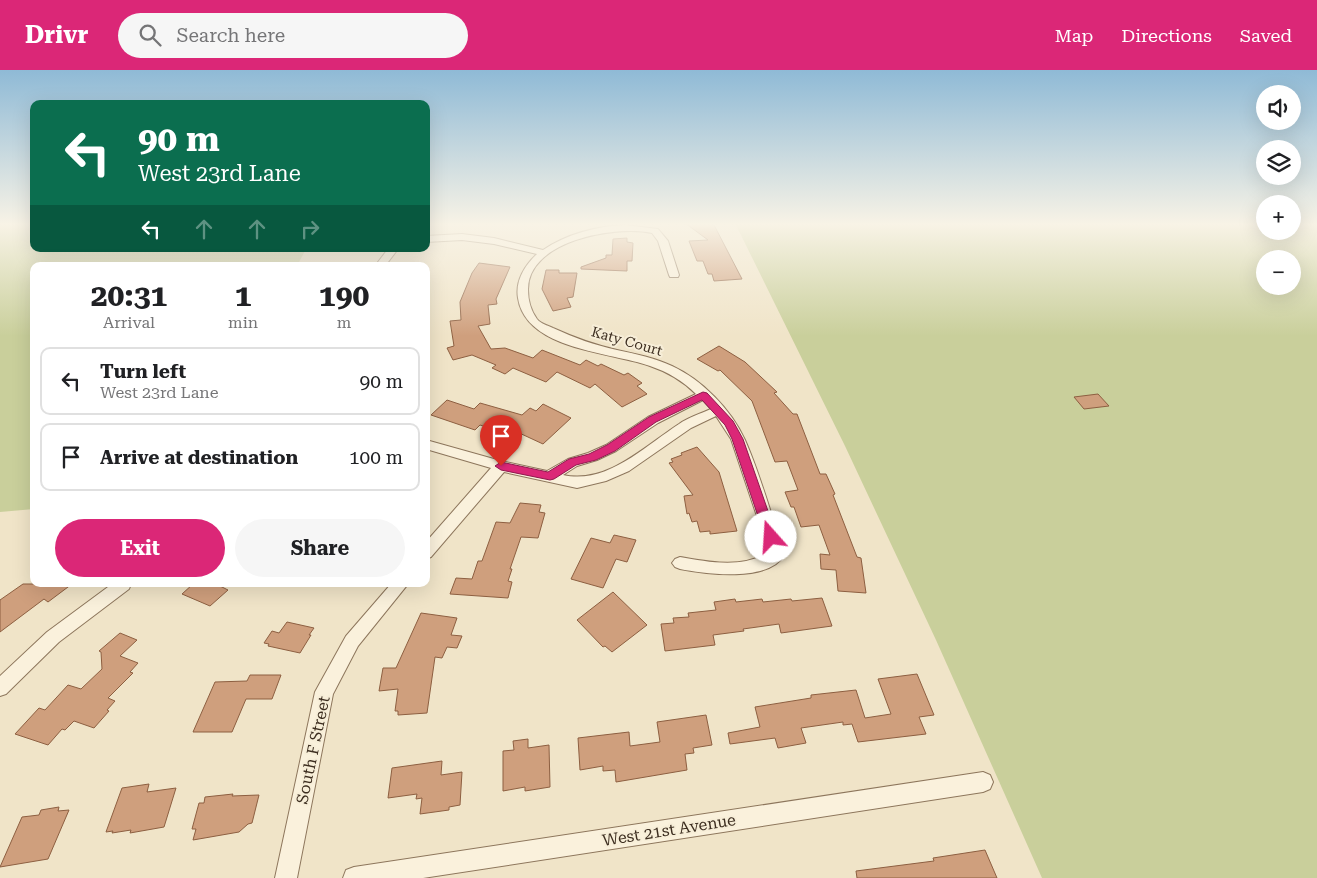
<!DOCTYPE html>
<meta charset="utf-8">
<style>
:root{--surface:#fff;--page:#f6f6f6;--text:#202124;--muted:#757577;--line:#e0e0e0;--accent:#db2777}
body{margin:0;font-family:"Roboto Serif",serif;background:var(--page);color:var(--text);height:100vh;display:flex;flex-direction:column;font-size:19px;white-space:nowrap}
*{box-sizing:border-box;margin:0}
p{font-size:16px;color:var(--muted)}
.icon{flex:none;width:28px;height:28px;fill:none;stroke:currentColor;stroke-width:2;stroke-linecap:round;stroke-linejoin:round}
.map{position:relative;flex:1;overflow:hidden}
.sheet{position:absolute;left:30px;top:192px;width:400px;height:325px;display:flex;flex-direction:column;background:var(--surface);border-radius:10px;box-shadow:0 5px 20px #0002}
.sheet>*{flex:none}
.guide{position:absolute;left:30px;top:30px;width:400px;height:152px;border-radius:10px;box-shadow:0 5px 20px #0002;background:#0b6e4f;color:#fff;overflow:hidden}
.fabs{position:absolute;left:1256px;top:15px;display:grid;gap:10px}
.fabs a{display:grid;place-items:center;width:45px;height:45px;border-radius:50%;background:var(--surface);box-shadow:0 5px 20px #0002;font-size:25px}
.pin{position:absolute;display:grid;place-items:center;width:42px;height:42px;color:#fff;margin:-51px -21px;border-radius:50% 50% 50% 0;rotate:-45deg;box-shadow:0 0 5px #0007}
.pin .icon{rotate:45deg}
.me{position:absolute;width:55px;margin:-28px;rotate:341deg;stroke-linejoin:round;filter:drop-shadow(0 0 4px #0008)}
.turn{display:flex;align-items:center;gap:18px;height:105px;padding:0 25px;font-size:22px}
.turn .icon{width:65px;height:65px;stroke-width:2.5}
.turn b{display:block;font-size:35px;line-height:42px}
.lanes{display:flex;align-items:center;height:48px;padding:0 25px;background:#0003;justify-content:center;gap:25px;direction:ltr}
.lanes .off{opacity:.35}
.eta{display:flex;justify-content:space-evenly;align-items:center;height:85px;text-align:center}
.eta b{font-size:30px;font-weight:700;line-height:35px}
.button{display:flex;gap:10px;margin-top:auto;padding:10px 25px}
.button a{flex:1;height:58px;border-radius:30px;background:var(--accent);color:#fff;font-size:20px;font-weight:700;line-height:58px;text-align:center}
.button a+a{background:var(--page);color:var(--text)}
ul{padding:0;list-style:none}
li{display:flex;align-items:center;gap:15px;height:68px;margin:0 10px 8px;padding:0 15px;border:2px solid var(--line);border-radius:10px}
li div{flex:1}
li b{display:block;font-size:19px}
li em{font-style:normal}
header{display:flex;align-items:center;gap:30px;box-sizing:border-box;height:70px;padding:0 25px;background:var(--accent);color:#fff}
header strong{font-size:24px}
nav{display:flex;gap:28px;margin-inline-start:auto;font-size:18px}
.search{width:350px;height:45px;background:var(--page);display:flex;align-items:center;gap:12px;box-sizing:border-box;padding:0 18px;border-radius:28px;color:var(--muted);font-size:19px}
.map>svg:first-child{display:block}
.green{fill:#c9cf9b;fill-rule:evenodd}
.building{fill:#cf9f7d;stroke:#8d5f41}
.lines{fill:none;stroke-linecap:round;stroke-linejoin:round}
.street-casing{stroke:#8d765c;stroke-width:2}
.street{fill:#faf1dc;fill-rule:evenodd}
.route{fill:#db2777;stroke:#8e194d}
.labels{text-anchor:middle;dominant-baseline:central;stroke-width:4;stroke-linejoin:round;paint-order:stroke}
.street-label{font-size:14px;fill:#3d2e20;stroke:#f7eed8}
.near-street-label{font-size:16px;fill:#3d2e20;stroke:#f7eed8}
</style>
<header>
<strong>Drivr</strong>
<div class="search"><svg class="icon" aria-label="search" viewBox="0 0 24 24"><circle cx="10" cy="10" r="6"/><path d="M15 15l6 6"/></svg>Search here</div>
<nav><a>Map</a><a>Directions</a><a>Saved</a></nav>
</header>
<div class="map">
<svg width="1317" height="808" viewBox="0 0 1317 808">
<rect width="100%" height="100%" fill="#f0e4c8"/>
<!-- green -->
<path class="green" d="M0 153H34V179H306L297 196H34V439L0 442Z
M735 153H1265V161H1292L1293 153H1317V808H1042L936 570 845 376ZM1265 189H1292V216H1265Z"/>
<!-- building -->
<path class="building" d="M685 153H713L742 209 714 211 712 204H708L703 191H697L689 171 708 170Z
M627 168V172L633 173 632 191H627V201L581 199V197L606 188V185H612L613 169Z
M479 193 510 197 496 229 497 234 488 235 490 254 478 256 491 279 505 278 533 288 542 280 580 295 586 290 598 296 601 294 624 305 628 303 642 313 637 316 647 324 622 337 595 314 590 318 557 302 546 312 513 298 505 304 492 298 496 295 472 285 453 290 447 278 454 276 450 251 461 250 460 232 472 203Z
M546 200H559V203H577L573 227 567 228 571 237 553 241 542 219Z
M719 276 745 292 777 322 774 323 793 344H797L820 404H826L835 424 833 425 857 487 861 488 866 523 838 521 836 500 821 499 820 484 830 485 819 455 801 457 794 437H791L785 422 798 420 787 391 775 392 752 331 720 300 718 301 697 289Z
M1098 324 1109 336 1084 339 1074 327Z
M447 330 474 339 480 333 522 345 530 338 536 341 543 334 571 348 543 374 502 355 497 361 480 355 475 360 431 345Z
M697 377 719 402 737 461 710 464V461L700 462 697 451 692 452 689 443 687 444 684 426 693 425 669 393 673 392 671 389 682 385 681 383Z
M520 433 541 435 539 442 545 443 538 468 521 467 510 499H512L508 511 512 512 508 528 450 524 456 508 472 509 478 491H482L496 452 510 453Z
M614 465 636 470 627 492 616 489 603 518 571 509 591 468 610 473Z
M23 514H72L48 532 44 529 0 562V530Z
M193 514H216L228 520 210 536 182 524Z
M613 522 647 555 612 582 605 576 603 577 577 550Z
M822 528 832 556 781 563 779 554 743 559 744 561 713 565 715 575 665 581 661 554 674 553 673 548 689 547 688 543 716 540 714 532 735 529 736 532 762 529 763 532 791 529 792 531Z
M421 543 457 548 451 565 462 566 457 578 447 577 442 588 435 587 427 643 398 645V641H395L398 619 379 621 383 598H396Z
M287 552 314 558 309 565H311L300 583 268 576 269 574 264 573 272 561 279 563Z
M120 563 137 570 120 586 138 593 130 602 133 603 108 628 115 631 107 640 109 641 94 658 74 651 65 660 62 659 48 675 15 664 39 638 45 640 68 615 81 619 102 599 101 582 99 581Z
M917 604 934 645 919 647 926 664 858 672 852 654 843 655V652L801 658 806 673 778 678 775 668 730 674 728 663 760 657 755 637 811 628V625L856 620 865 648 891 644 878 609Z
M250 605H281L272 629H246L232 662H193L215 612 247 611Z
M706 645 712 675 693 678 694 683 685 684 687 700 616 712 615 700 603 701V696L580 700 578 668 629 662 630 676 660 672 657 652Z
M528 669V678L549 675 550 717 525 721V717L503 721V681L514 680 513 671Z
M442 691 441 705 462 702 460 735 449 737V740L420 744 422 728 416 729 417 724 388 728 392 698Z
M149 714 147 722 176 718 164 757 130 763 131 760 112 763 113 761 106 762 122 718Z
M233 724 232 726 259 725 252 753 248 754 239 762 193 770 196 759H192L199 733H204L205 727Z
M59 737 58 741 69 740 48 789 0 797 22 747 39 745 41 740Z
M985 780 997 808H857L856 801 934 791 933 788Z"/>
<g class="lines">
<defs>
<path id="street" d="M625 155 658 159 668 171 679 205 678 207H670L669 205 658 171 652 163C615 155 527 171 528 220 528 230 531 241 537 249 541 254 547 255 553 258 575 268 594 275 617 280 636 284 655 288 672 296 702 310 731 339 745 370 761 406 771 446 785 484 769 513 706 504 680 499L675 497 672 493 675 489 680 487C709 492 742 499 769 482L731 369 716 346 691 358 629 401 606 411 577 418 504 402 431 487 426 489V472L491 398 426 379V370L501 391 547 401 568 389 588 383 606 375 648 347 696 324C683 311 668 302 650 296 611 282 526 280 518 228 515 211 525 195 537 184L494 174 462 170 426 172V166L462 164 494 168 543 180C567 164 597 156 625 155ZM703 330 711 339C700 344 689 347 679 354 645 376 607 415 563 405L577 396 597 390 616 381 658 353Z
M388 179H398L385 196H375Z
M112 514H131L129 519 59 572 6 624 0 626V606L47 562Z
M391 514H408L358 576 333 624 297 808H275L315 622 346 566Z
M983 702 990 705 993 712 990 719 983 722 423 808H343L346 800 354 797Z"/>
</defs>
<!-- street casing -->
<use href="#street" class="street-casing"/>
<!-- street -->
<use href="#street" class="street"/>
</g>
<!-- sky -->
<linearGradient id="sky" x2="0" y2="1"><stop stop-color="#8fbad6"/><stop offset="0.58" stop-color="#f8f3e6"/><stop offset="1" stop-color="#f8f3e6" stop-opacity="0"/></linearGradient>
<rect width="1317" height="266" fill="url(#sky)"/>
<!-- route -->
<path class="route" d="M703 322 707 323 733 351 743 369 777 467 775 471H767L765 467 732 369 725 355 702 330 656 352 615 381 596 390 576 395 554 409 550 410 501 400 495 396 501 392 548 402 569 389 589 384 607 375 649 347Z"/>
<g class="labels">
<!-- street labels -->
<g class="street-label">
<text transform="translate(627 271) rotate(16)">Katy Court</text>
</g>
<!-- near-street labels -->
<g class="near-street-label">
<text transform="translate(313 680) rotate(-78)">South F Street</text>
<text transform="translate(669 760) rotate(-9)">West 21st Avenue</text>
</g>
</g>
</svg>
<div class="fabs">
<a><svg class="icon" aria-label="sound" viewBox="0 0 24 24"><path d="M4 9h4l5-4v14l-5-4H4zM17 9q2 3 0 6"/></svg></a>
<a><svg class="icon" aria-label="layers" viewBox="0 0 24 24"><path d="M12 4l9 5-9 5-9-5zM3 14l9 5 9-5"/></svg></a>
<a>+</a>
<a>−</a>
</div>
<div class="pin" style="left:501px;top:396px;background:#d93025"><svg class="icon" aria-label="arrive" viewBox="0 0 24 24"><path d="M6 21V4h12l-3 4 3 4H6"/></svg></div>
<svg class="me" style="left:771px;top:467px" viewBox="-20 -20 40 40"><circle r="19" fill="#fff"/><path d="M0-13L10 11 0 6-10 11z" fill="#db2777"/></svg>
<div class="guide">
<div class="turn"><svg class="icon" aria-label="left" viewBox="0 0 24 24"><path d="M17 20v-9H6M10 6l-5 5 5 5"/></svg><div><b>90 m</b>West 23rd Lane</div></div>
<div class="lanes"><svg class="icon" aria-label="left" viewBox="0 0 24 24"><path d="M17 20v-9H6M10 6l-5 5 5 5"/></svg><svg class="icon off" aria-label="ahead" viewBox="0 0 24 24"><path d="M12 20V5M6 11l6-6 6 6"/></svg><svg class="icon off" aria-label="ahead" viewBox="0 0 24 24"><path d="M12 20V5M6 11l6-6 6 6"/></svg><svg class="icon off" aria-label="right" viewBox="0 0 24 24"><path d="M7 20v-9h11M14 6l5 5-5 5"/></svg></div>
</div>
<section class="sheet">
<div class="eta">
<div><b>20:31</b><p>Arrival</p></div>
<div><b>1</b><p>min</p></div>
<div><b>190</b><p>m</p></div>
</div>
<ul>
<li><svg class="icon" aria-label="left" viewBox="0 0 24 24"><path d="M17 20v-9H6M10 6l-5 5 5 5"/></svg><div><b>Turn left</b><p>West 23rd Lane</p></div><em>90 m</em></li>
<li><svg class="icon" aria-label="arrive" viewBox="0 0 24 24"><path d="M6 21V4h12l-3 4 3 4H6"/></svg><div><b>Arrive at destination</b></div><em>100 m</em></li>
</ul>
<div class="button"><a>Exit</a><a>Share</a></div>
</section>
</div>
